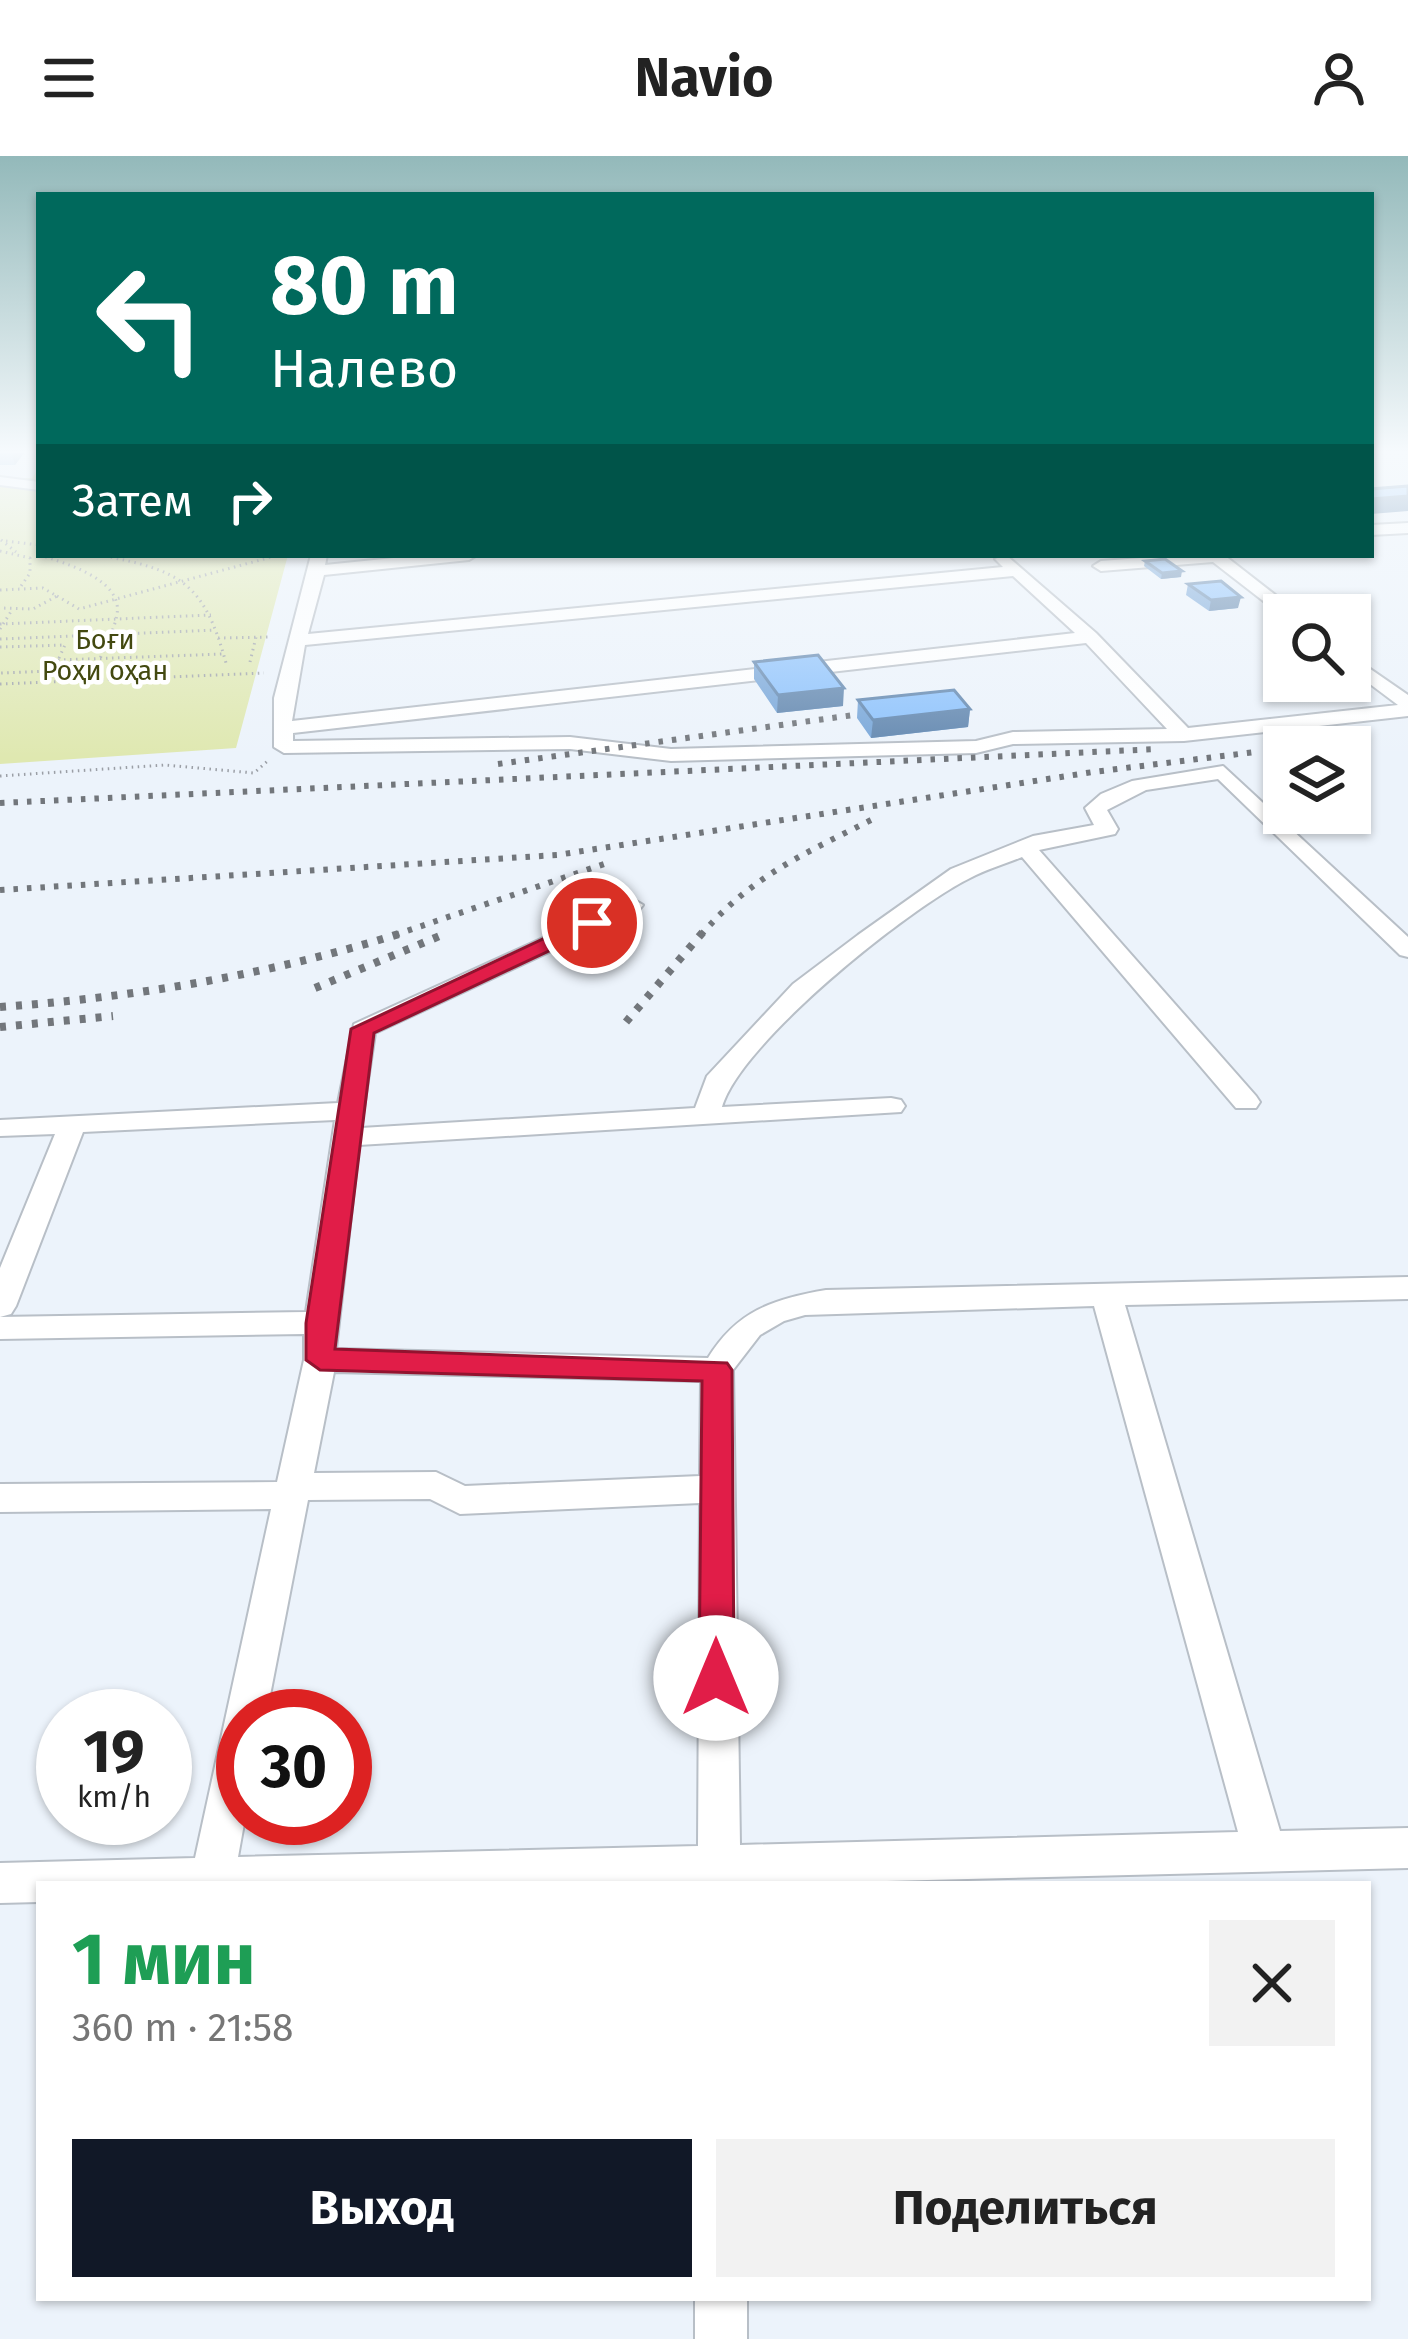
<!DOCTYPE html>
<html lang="ru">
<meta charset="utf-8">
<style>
:root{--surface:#fff;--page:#f2f2f2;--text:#222;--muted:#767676;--accent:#111827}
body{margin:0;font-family:"Fira Sans",sans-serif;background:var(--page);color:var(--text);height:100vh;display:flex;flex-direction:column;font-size:45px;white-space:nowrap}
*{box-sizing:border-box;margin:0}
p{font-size:39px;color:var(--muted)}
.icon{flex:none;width:66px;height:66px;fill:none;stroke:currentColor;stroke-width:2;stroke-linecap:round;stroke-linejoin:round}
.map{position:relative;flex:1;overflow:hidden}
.panel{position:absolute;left:36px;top:1725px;width:1335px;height:420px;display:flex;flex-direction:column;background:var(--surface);border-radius:0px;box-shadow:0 3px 9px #0004}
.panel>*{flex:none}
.banner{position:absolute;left:36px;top:36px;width:1338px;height:366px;border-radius:0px;box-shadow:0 3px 9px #0004;background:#00695c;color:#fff;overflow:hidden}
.controls{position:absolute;left:1263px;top:438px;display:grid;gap:24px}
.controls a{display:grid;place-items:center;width:108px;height:108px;border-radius:0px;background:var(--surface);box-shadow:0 3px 9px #0004;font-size:60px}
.speed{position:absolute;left:36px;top:1533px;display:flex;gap:24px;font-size:60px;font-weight:700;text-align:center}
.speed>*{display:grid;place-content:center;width:156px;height:156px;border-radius:50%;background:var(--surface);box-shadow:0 3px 9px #0004;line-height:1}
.speed small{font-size:30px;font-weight:400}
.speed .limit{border:18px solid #d22;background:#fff;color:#111}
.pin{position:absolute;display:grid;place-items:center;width:102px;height:102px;color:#fff;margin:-51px;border:6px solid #fff;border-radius:50%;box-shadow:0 3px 12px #0007}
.me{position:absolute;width:132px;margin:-66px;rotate:0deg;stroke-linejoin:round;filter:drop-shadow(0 0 9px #0008)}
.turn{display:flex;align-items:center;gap:42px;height:252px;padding:0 36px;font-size:54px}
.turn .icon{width:156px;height:156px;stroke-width:2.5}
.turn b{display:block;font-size:84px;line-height:102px}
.then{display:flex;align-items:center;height:114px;padding:0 36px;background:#0003;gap:24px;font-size:45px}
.round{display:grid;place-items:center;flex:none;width:126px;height:126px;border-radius:0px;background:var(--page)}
.headline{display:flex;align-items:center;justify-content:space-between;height:204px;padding:0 36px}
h1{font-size:72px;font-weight:700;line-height:90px;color:#1e9e55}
.primary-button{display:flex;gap:24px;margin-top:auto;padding:24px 36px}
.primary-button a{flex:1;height:138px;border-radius:0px;background:var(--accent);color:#fff;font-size:48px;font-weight:700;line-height:138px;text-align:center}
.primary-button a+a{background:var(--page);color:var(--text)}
header{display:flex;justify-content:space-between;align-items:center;height:156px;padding:0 36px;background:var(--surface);font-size:54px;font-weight:700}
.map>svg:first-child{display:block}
.green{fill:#dfe8b0}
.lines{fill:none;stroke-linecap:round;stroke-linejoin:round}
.minor-casing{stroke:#b8bfc7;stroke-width:4}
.path{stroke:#9b9fa6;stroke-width:3;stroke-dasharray:1.5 4.5;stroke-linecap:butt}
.minor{fill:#fff;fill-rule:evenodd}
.rail-far1{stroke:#72767b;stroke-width:6;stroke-dasharray:4.5 9;stroke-linecap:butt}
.rail{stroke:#72767b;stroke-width:8;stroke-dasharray:6 10;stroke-linecap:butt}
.wall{fill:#79a7d9}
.shaded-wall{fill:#6388b0}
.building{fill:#8dc2fc;stroke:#6388b0;stroke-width:3}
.route{fill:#e11d48;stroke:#92132f;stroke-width:3}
.labels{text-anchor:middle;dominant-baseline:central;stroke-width:9;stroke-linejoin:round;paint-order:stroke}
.far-park-label{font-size:27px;fill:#434910;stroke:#fff}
</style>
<header><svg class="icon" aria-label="menu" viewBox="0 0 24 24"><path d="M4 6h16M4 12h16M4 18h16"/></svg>Navio<svg class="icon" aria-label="person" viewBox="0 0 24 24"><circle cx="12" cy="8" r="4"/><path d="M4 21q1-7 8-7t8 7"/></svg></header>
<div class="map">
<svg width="1408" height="2183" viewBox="0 0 1408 2183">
<rect width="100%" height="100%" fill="#ecf3fb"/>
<!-- green -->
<path class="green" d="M39 312V399H288L236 592 0 608V322H32Z"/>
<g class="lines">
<defs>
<path id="minor" d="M0 321 39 326V334L0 329Z
M1408 367V377L1371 379V369Z
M311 399H327L325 409 423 399H477L469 404 324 419 308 478 1003 411 995 403 1006 399 1096 477 1188 572 1398 549 1350 513V499L1408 539V560L1184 585 1013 588 976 597 671 605 570 593 284 597 274 591V542ZM1013 420 1075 477 292 565 305 489ZM1086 487 1167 573 1013 576 976 585 671 593 570 581 293 585V577Z
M1180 399H1224L1301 459 1284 461 1213 406 1101 415 1093 410 1101 405Z
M1223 610 1408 781V801L1400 799 1218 623 1146 634 1107 654 1118 673 1115 678 1039 694 1256 940 1260 946 1256 952H1236L1022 701C1005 708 987 713 970 722 909 752 740 887 722 951L891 942 901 944 905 950 901 956 359 989 336 1193 708 1202C737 1155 773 1143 826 1134L1408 1121V1143L1125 1149 1280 1675 1408 1672V1712L765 1728H39V1746L0 1747V1707L195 1702 271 1353 0 1356V1328L277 1326 304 1204V1178L0 1183V1161L306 1156 335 964 83 976 16 1150 11 1158 0 1161V1112L55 978 0 980V964L338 947 354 868 631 742 643 749 639 754 375 877 361 972 695 952 707 920 793 828 858 779 951 713 1033 680 1094 669 1085 652 1101 638 1132 625ZM1094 1150 1238 1676 740 1689 733 1214 760 1179 784 1165 805 1159ZM334 1216 701 1225 700 1320 465 1330 436 1316 314 1317ZM430 1343 460 1358 700 1347 698 1690 238 1701 245 1662 243 1560H266L308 1344Z
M695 2142H747V2183H695Z"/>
</defs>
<!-- minor casing -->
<use href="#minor" class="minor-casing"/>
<!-- path -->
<path class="path" d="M1 384 16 396
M6 385 39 389
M0 395 30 402V417L19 433
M40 399C64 407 123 423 117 458 115 473 105 489 100 503
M99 399C180 414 204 426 226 507
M0 434 43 432 57 440 33 453 0 452
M57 440 79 453 279 399
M0 468 211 459
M0 473 12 454
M218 482 272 481
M0 483 215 474
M0 491 65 489 53 515 0 517
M58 504 223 498
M250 506 256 481
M0 528 264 517
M0 620 165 609 254 617 270 603"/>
<!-- minor -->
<use href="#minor" class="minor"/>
<!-- rail-far1 -->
<path class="rail-far1" d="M498 608 890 554
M0 647 1157 593
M0 734 557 699 1093 616 1255 596
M395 779 610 706
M701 779C752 719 808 696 877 661"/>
<!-- rail -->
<path class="rail" d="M315 832 442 779
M0 851C138 841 273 818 405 776
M626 866 703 776
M0 871 113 860"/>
</g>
<!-- wall -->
<path class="wall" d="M0 297H24L15 309H0Z
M1145 405 1181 421 1161 423 1144 410Z
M1188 428 1238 452 1209 455 1186 439Z
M754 506 843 550 777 557 754 523Z
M858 544 970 553 968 571 871 582 857 562Z"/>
<!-- shaded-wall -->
<path class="shaded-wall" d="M14 297H24L15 309 12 299Z
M1408 340V355L1371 358V343Z
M1182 415 1181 421 1161 423 1162 417Z
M1241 441 1238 452 1209 455 1211 444Z
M844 532 843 550 777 557 778 539Z
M970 553 968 571 871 582 873 564Z"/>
<!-- building -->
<path class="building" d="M1408 330V340L1371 343V333Z
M1165 403 1182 415 1162 417 1145 405Z
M1221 425 1241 441 1211 444 1188 428Z
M818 499 844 532 778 539 754 506Z
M954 534 970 553 873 564 858 544Z"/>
<!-- sky -->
<linearGradient id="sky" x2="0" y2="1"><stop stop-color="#93b9ba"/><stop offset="0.49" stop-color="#f6fafd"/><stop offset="1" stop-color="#f6fafd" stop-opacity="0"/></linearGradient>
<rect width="1408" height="603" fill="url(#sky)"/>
<!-- route -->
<path class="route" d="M592 760 603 767 600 771 374 877 335 1193 727 1207 732 1214 734 1522 729 1532 716 1537 704 1532 699 1522 702 1225 320 1214 306 1204V1167L351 873Z"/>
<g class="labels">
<!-- far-park labels -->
<g class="far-park-label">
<text x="105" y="484">Боғи<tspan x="105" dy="31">Роҳи оҳан</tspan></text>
</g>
</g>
</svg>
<div class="controls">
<a><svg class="icon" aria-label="search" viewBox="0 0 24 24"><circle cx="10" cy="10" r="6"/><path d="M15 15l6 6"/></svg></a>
<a><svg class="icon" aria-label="layers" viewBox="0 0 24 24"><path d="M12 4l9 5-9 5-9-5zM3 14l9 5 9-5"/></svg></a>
</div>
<div class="speed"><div>19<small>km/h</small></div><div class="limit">30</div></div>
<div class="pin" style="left:592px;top:767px;background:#d93025"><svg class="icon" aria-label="arrive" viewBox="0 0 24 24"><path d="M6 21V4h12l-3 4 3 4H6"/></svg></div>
<svg class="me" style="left:716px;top:1522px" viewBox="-20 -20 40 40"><circle r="19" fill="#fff"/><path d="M0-13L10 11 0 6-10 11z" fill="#e11d48"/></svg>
<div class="banner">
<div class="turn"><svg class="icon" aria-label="left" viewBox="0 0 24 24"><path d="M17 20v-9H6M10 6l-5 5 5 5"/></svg><div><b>80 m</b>Налево</div></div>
<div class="then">Затем<svg class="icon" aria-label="right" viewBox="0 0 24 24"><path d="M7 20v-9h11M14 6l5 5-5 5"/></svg></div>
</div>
<section class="panel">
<div class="headline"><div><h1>1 мин</h1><p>360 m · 21:58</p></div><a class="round"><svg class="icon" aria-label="close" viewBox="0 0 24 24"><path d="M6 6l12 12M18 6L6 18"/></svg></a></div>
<div class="primary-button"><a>Выход</a><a>Поделиться</a></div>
</section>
</div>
